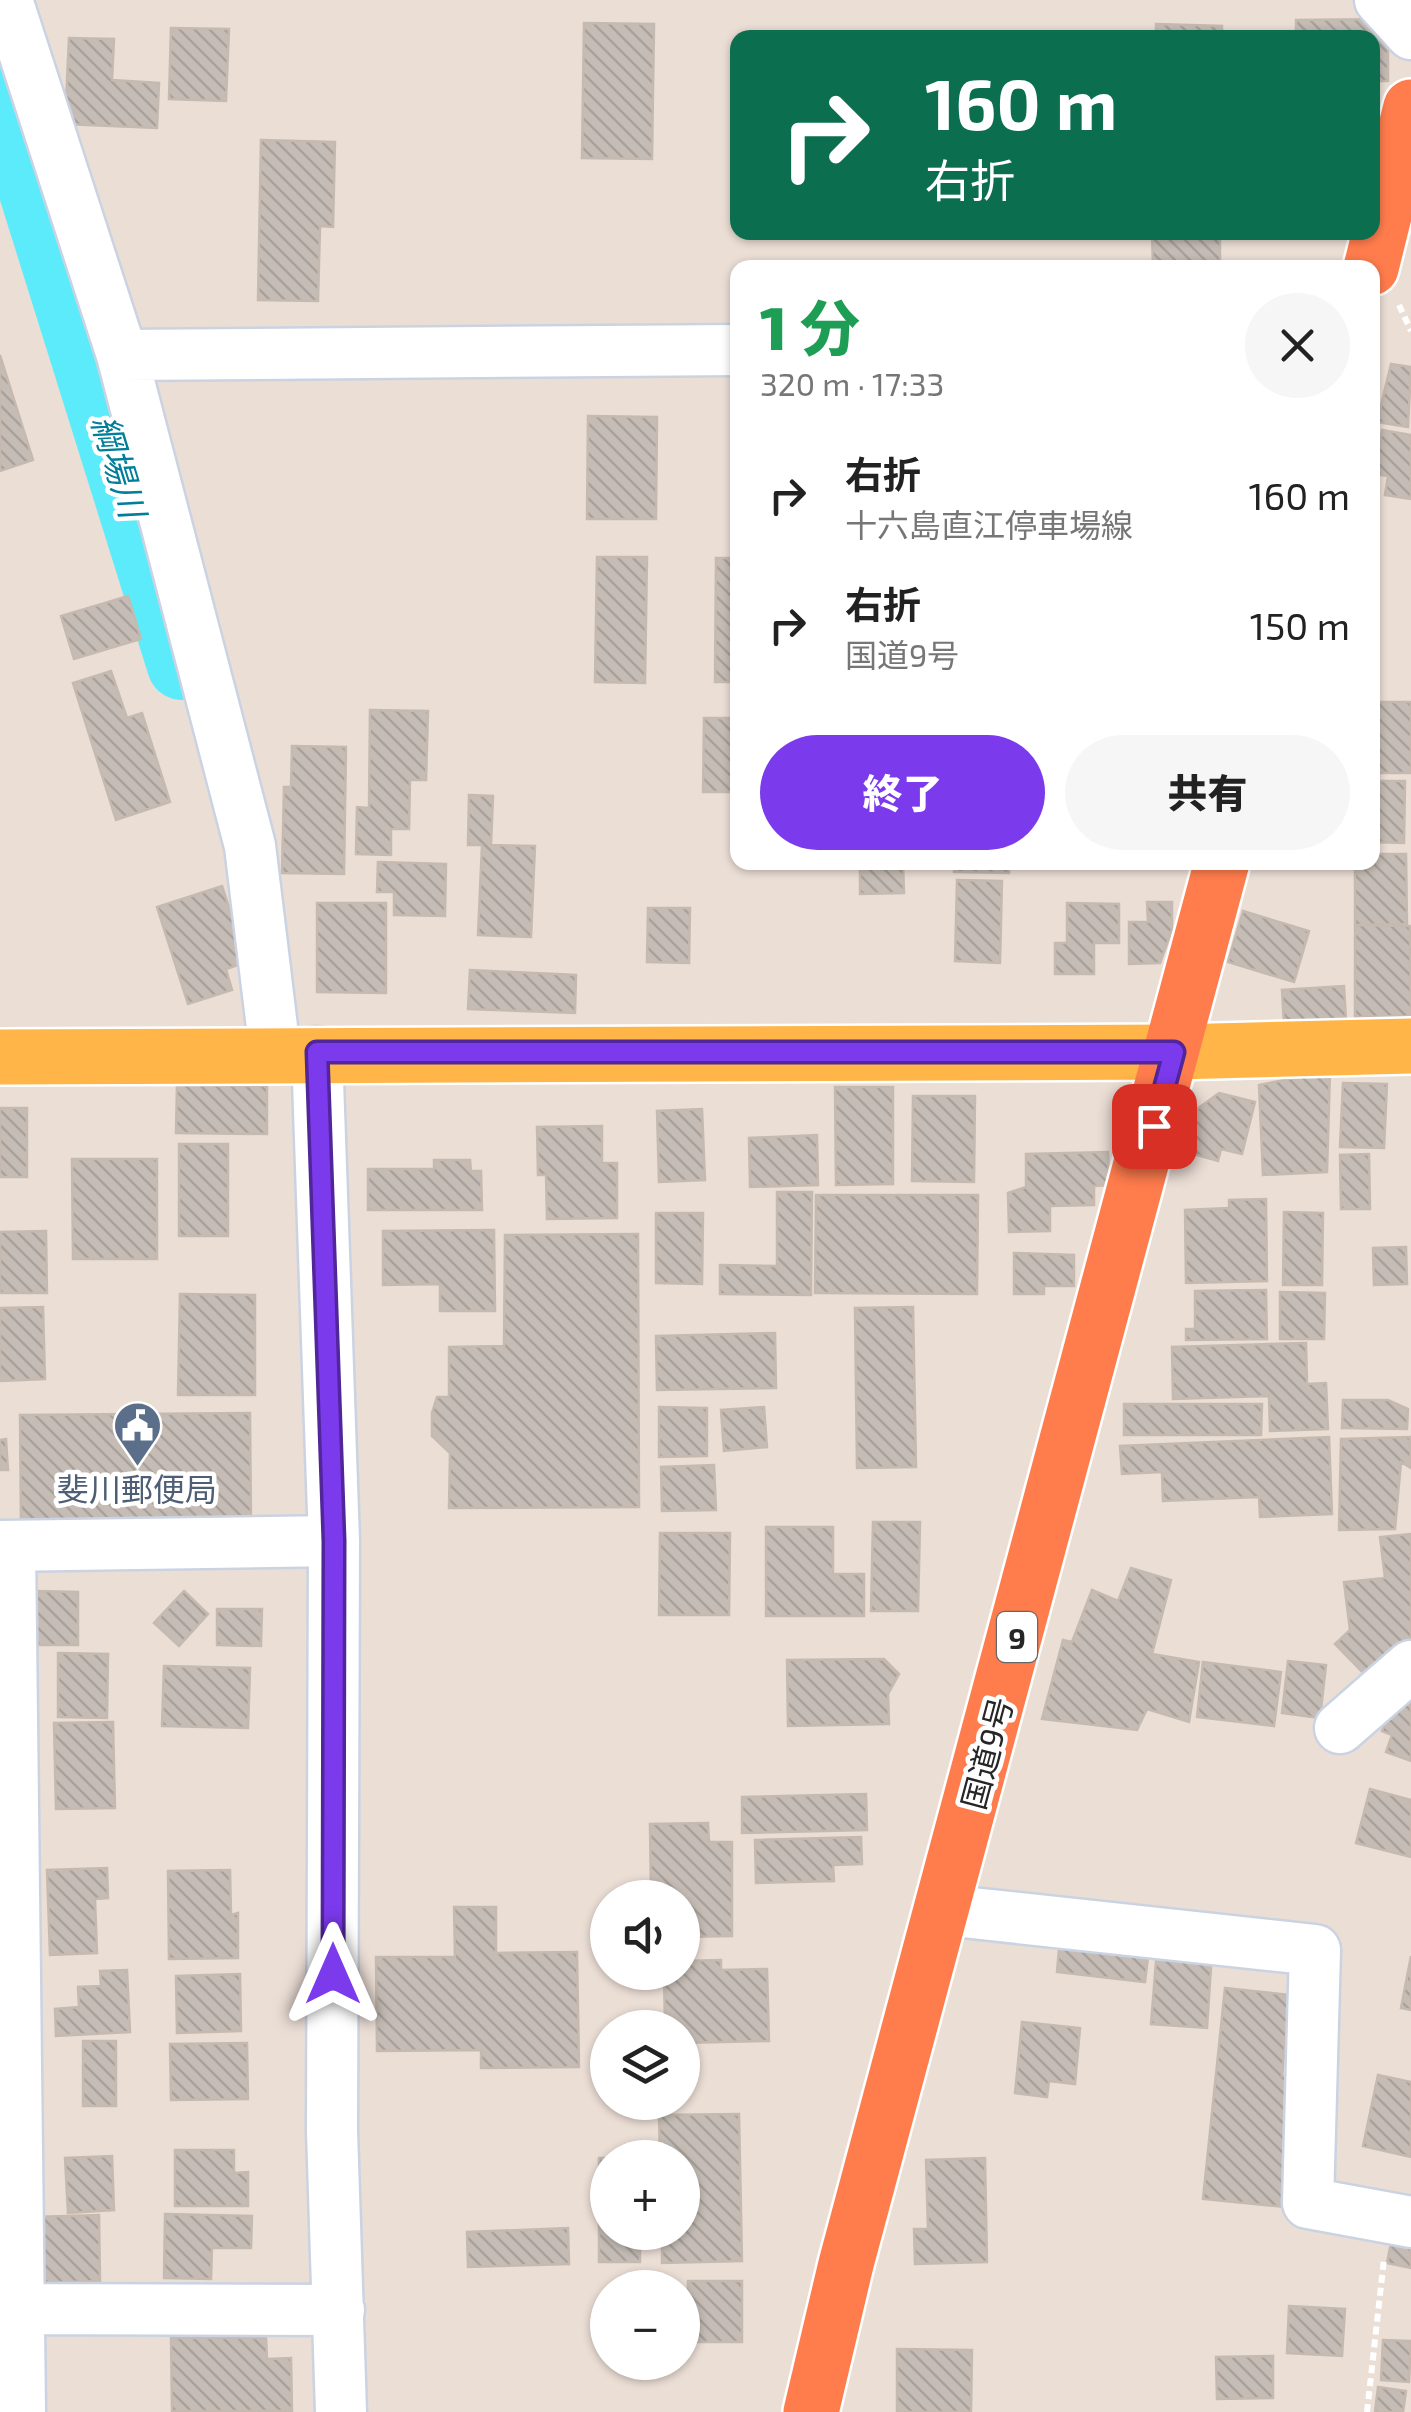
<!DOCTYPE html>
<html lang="ja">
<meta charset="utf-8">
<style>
:root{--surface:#fff;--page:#f6f6f6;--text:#222;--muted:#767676;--accent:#7c3aed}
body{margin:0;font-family:"Exo 2","Noto Sans JP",sans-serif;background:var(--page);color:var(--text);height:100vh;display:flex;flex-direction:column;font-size:38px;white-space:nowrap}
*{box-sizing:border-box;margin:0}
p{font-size:32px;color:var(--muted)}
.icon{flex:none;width:55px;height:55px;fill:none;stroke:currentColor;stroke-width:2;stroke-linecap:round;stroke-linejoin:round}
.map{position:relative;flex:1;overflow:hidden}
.sheet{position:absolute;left:730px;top:260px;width:650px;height:610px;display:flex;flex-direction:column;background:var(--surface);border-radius:20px;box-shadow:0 2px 8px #0004}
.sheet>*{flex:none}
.top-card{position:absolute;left:730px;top:30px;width:650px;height:210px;border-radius:20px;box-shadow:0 2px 8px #0004;background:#0b6e4f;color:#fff;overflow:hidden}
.buttons{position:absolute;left:590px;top:1880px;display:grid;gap:20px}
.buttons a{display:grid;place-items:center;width:110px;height:110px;border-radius:50%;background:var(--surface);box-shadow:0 2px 8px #0004;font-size:50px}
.pin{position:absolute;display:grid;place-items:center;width:85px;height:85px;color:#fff;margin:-42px;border-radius:20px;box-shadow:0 5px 15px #0006}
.me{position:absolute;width:110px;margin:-55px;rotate:0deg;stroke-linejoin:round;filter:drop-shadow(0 0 8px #0008)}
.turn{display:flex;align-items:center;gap:35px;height:210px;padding:0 30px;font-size:45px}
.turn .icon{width:130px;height:130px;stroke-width:2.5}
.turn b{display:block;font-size:70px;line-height:85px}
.round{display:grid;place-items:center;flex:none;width:105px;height:105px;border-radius:52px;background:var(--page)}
.headline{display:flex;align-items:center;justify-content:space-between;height:170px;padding:0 30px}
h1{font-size:60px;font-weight:800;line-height:75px;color:#1e9e55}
.primary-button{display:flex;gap:20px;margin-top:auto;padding:20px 30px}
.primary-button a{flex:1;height:115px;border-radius:60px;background:var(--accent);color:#fff;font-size:40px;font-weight:800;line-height:115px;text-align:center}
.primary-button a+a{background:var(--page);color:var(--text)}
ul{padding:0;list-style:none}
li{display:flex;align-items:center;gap:30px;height:130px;padding:0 30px}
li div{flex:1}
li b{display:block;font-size:38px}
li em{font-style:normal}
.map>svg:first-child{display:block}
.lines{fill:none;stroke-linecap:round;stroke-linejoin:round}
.river{stroke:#5bebfb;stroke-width:70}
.building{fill:url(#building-back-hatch);stroke:#c6bab0;stroke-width:2.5}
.minor-casing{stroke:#cbd3e2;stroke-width:55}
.major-casing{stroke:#fff;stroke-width:60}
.highway-casing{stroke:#fff;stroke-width:60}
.path{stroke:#fff;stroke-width:6;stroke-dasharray:8 5;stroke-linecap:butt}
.minor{stroke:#fff;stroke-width:50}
.major{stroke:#ffb547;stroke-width:55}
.highway{stroke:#ff7c4d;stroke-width:55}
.route-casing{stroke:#51269a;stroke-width:25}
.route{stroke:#7c3aed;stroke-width:18}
.labels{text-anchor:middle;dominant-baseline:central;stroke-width:9;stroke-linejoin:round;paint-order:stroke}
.shield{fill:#fff;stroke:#676767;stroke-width:2.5}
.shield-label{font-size:30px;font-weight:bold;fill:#262626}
.service-label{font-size:32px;fill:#4e5e75;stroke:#fff}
.street-label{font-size:32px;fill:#262626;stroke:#fff}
.water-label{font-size:35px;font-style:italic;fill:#017e9a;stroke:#fff}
</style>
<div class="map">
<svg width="1411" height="2412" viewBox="0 0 1411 2412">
<defs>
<pattern id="building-back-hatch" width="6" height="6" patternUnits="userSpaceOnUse" patternTransform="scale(2.5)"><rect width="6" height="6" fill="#c5bdb5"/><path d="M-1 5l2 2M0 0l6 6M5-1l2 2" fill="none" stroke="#a9a29c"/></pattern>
</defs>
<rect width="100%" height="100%" fill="#ebded5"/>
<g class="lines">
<!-- river -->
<path class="river" d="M0 83 182 665"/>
</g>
<!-- building -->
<path class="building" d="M1388 19V81H1372V38H1296V20Z
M584 23 654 24 652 159 582 158Z
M1156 24 1222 26V38H1156Z
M171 28 229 29 226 101 169 99Z
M69 38 114 39 112 80 159 83 157 128 65 124Z
M261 140 335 142 333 227 320 226 318 301 258 300Z
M1152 232H1220V268H1153Z
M0 355 33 460 0 471Z
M1391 364 1411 367 1408 427 1377 422Z
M588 416 657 417 656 519H587Z
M1382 430 1411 435V499L1385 495 1388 476 1374 474Z
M597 557H647L645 683 595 682Z
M716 558H738V682H715Z
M128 596 141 639 74 659 61 616Z
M111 671 127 718 142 713 170 802 116 820 73 683Z
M1372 702H1411V773H1372Z
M370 710 428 711 426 780H410L409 829H391V855L356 854 357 807 369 808Z
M704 718H738V792H703Z
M292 746 346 747 344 874 282 873 284 787H291Z
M1372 781H1405L1404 843 1372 842Z
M469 795 493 796 491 845 535 846 531 937 478 935 482 845H468Z
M1372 854H1406L1407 924 1355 925V862H1372Z
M378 862 446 864 445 916 394 915V892H377Z
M860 862H903L904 893 860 894Z
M954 862H1009V873L954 872Z
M957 880 1002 881 1000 963 955 961Z
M222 886 247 962 226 969 232 990 188 1004 157 907Z
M1147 902H1172V930L1160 963 1129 964V922H1148Z
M317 903H386V993L317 992Z
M1067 903 1119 904V943H1094V974H1055V943H1067Z
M648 908H690L689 963 647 962Z
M1243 911 1309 931 1294 982 1228 962Z
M1355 925 1410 926 1411 1016 1355 1017Z
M470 970 576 975 575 1013 468 1009Z
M1344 986 1346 1020 1284 1024 1282 990Z
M1330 1071 1327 1172 1263 1175 1259 1085Z
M1343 1083 1387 1084 1384 1148 1340 1147Z
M177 1085 267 1086V1134L176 1133Z
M835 1087H893V1184L836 1185Z
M1219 1093 1255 1102 1242 1154 1221 1149 1218 1161 1186 1152 1197 1109Z
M913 1096H975L974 1182 912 1181Z
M0 1108H27V1177H0Z
M702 1109 705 1180 659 1182 657 1111Z
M602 1126V1163H617V1218L547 1219 546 1175H538L537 1127Z
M817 1135 818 1185 750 1187 749 1138Z
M179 1144H228V1236H179Z
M1108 1152 1109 1185 1094 1186V1205L1050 1206V1231L1009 1232 1008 1193 1026 1187V1154Z
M1369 1154 1370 1209H1341L1340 1155Z
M72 1159H157V1259H73Z
M434 1160H470L471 1171H481L482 1210H368V1169H434Z
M777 1192H812L811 1295 720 1294V1265L777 1266Z
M816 1195H978L977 1294 815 1293Z
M1266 1199 1267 1281 1186 1283 1185 1210 1229 1208V1200Z
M1284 1212 1323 1213 1322 1285H1283Z
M656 1213H703L702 1284 656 1283Z
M494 1230 495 1311H440V1284L383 1285V1231Z
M46 1231 47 1293H0V1232Z
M638 1234 639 1507 449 1508 450 1453 432 1436V1413L437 1397H449V1347L504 1346 505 1235Z
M1406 1247 1407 1284 1374 1285 1373 1248Z
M1014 1253 1074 1255V1286H1044V1294H1014Z
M1266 1290 1267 1339 1186 1340V1329H1195V1291Z
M1280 1292 1325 1293 1324 1339H1280Z
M180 1294 255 1295V1395H178Z
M43 1307 45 1379 0 1381V1308Z
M913 1307 916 1467 857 1468 855 1308Z
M775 1333 776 1388 657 1390 656 1336Z
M1306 1343 1307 1384 1326 1383 1328 1429 1270 1431 1269 1396 1173 1399 1172 1347Z
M1343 1400H1388L1408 1409 1407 1429 1342 1428Z
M1124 1404H1262L1261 1435H1124Z
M659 1407 707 1408V1456L659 1457Z
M764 1407 767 1447 724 1451 721 1410Z
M250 1413 251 1520 21 1523 20 1415Z
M1329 1437 1332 1514 1260 1517 1259 1497 1163 1501 1162 1472 1122 1474 1120 1446Z
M1410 1437 1411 1468 1401 1462 1395 1529 1339 1530 1341 1439Z
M6 1439 8 1470H0V1440Z
M714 1465 716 1510 662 1511 661 1467Z
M873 1522H920L918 1611H871Z
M766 1527H833V1574H864V1616H766Z
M660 1533H730L729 1615H659Z
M1411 1534V1645L1373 1683 1335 1644 1350 1630 1344 1582 1385 1578 1380 1537Z
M1131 1568 1171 1580 1152 1654 1199 1662 1189 1722 1147 1709 1137 1730 1042 1719 1063 1640 1072 1642 1092 1590 1118 1601Z
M35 1591 78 1592V1645H36Z
M184 1591 208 1614 179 1646 154 1623Z
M217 1609H262L261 1646 217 1645Z
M58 1653 108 1654 107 1718 58 1717Z
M884 1659 899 1674 888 1694 889 1724 788 1726 787 1660Z
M1288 1661 1326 1665 1320 1718 1282 1713Z
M1203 1662 1281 1672 1274 1726 1197 1717Z
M164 1666 250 1668 248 1728 162 1726Z
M1396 1694 1411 1700V1761L1386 1752 1392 1735 1382 1731Z
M113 1722 115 1808 56 1809 54 1723Z
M1370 1789 1411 1800V1857L1356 1843Z
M866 1794 867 1830 742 1833V1797Z
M708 1823 709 1842H732V1936L682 1937V1898H651L650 1824Z
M861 1837 862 1864 833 1865 834 1881 756 1883 755 1840Z
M107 1868 108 1898 95 1899 97 1953 50 1955 47 1870Z
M230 1870 231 1915 238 1913V1958L169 1959 168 1871Z
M454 1907H496V1953L577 1952 579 2067 481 2068V2050L377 2051 376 1957H455Z
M1060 1938 1149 1948 1145 1982 1057 1972Z
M1157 1949 1212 1952 1207 2028 1151 2024Z
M1411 1956V2010L1401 2008Z
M721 1960V1970L767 1969 769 2041 682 2043V2028H665L664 1972H682V1961Z
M127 1970 130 2032 56 2036 55 2009 79 2007 78 1987 101 1986 100 1971Z
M240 1974 241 2031 177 2033 176 1976Z
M1225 1988 1290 1995 1282 2076 1297 2078 1285 2207 1203 2199Z
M1022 2022 1080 2028 1075 2084 1049 2081 1047 2097 1015 2093Z
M83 2041H116V2106H83Z
M247 2043 248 2099 171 2100 170 2044Z
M1378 2075 1411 2082V2157L1363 2146Z
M739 2114 742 2261 662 2263V2232H682V2158H660L659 2115Z
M175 2150H234V2173L248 2172V2206H175Z
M112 2156 114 2210 68 2213 65 2158Z
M599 2158H608V2232H640V2262H599Z
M985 2158 987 2262 915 2264 914 2229H928L926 2160Z
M165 2214 252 2216 251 2248H212L211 2279 164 2278Z
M99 2215 100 2281 36 2283 34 2217Z
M568 2228 569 2264 468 2267 467 2232Z
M1393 2232 1411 2235V2268L1387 2263Z
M688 2281H742V2342H688Z
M1289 2306 1345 2309 1342 2356 1287 2353Z
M171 2338H266L267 2359 291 2358 292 2411H172Z
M1383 2340 1411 2341 1409 2382 1381 2380Z
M897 2349 972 2350 971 2412H897Z
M1273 2356V2398L1217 2399 1216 2357Z
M1378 2387 1406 2391 1403 2412H1375Z"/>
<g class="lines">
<defs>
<path id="minor" d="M7 0 122 355 250 846 275 1052
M1380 0 1411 34
M122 355 738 350
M317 1052 334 1541 332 2131 341 2412
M0 1546 334 1541
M10 1546 20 2412
M1340 1728 1411 1666
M944 1910 1315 1950 1308 2203 1411 2222
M0 2309 339 2310"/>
<path id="major" d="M0 1057 1174 1052 1411 1046"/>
<path id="highway" d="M1371 268 1411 107
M811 2412 846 2264 1222 862"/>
</defs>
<!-- minor casing -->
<use href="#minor" class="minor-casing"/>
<!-- major casing -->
<use href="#major" class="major-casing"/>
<!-- highway casing -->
<use href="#highway" class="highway-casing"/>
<!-- path -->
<path class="path" d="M1399 305 1411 331
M1367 2412 1384 2259"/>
<!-- minor -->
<use href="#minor" class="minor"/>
<!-- major -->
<use href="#major" class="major"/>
<!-- highway -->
<use href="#highway" class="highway"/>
</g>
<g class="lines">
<defs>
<path id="route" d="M333 1974 334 1541 317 1052H1174L1154 1126"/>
</defs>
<!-- route casing -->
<use href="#route" class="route-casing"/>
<!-- route -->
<use href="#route" class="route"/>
</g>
<!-- icons -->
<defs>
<symbol id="civic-pin" viewBox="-11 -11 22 30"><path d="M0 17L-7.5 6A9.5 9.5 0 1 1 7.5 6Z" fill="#5c6f8a" stroke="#fff"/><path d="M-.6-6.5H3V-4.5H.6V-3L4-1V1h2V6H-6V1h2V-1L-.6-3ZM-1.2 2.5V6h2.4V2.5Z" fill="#fff"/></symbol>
</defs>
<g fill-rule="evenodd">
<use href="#civic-pin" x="110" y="1398" width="55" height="75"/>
</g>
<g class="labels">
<!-- shield labels -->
<rect class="shield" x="997" y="1612" width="40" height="50" rx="8"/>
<g class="shield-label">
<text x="1017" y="1637">9</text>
</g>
<!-- service labels -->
<g class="service-label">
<text x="137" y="1488">斐川郵便局</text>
</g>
<!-- street labels -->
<g class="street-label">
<text transform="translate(986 1753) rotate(-75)">国道9号</text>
</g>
<!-- water labels -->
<g class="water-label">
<text transform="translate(120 466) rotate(73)">綱場川</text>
</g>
</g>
</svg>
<div class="buttons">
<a><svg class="icon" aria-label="sound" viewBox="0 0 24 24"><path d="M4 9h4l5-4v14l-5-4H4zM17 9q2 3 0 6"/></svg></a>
<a><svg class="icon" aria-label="layers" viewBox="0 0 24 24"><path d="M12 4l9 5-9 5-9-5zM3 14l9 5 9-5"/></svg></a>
<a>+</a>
<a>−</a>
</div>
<div class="pin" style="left:1154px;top:1126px;background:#d93025"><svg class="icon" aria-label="arrive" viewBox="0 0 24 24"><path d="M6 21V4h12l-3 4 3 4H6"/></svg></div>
<svg class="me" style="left:333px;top:1974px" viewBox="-20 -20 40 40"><path d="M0-17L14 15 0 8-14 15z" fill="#7c3aed" stroke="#fff" stroke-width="4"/></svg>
<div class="top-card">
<div class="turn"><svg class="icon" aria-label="right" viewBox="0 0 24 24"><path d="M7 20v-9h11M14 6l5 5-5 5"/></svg><div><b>160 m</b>右折</div></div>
</div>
<section class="sheet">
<div class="headline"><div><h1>1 分</h1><p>320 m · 17:33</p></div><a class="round"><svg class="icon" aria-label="close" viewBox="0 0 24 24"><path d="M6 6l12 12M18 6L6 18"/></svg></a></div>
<ul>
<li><svg class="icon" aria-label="right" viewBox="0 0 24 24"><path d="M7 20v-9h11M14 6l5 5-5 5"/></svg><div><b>右折</b><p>十六島直江停車場線</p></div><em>160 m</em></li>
<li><svg class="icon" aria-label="right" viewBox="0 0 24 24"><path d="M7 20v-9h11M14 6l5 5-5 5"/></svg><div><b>右折</b><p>国道9号</p></div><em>150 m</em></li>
</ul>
<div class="primary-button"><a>終了</a><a>共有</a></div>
</section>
</div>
